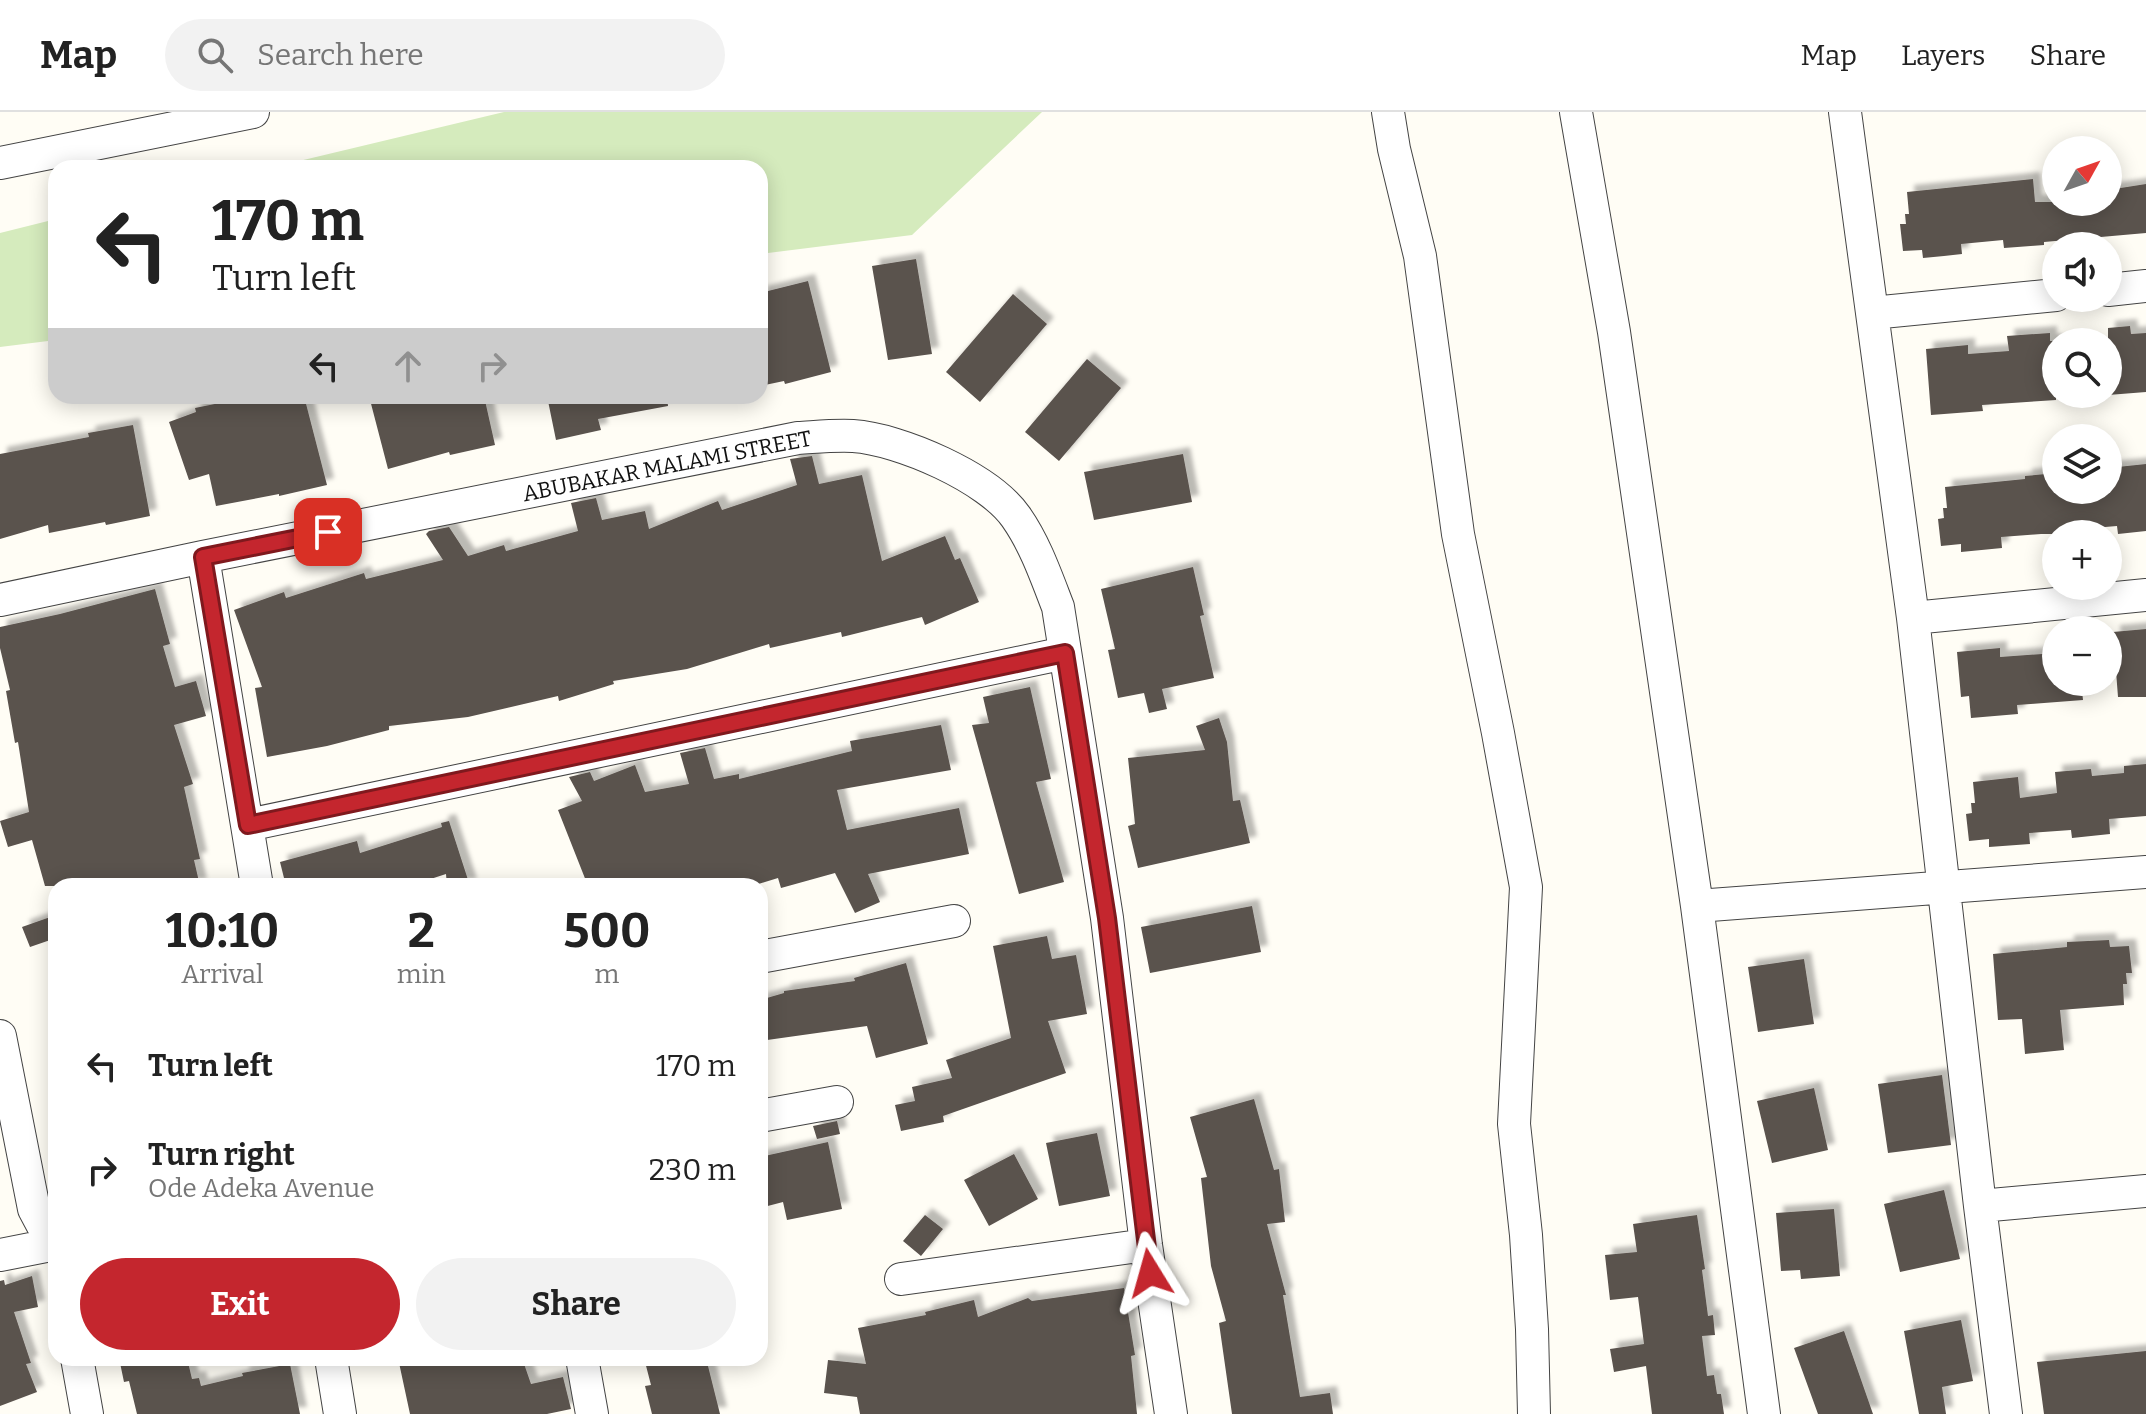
<!DOCTYPE html>
<meta charset="utf-8">
<style>
:root{--surface:#fff;--page:#f2f2f2;--text:#222;--muted:#767676;--line:#e0e0e0;--accent:#c4262e}
body{margin:0;font-family:Bitter,serif;background:var(--page);color:var(--text);height:100vh;display:flex;flex-direction:column;font-size:30px;white-space:nowrap}
*{box-sizing:border-box;margin:0}
p{font-size:26px;color:var(--muted)}
.icon{flex:none;width:44px;height:44px;fill:none;stroke:currentColor;stroke-width:2;stroke-linecap:round;stroke-linejoin:round}
.map{position:relative;flex:1;overflow:hidden}
.side{position:absolute;left:48px;top:766px;width:720px;height:488px;display:flex;flex-direction:column;background:var(--surface);border-radius:24px;box-shadow:0 4px 20px #0003}
.side>*{flex:none}
.top-card{position:absolute;left:48px;top:48px;width:720px;height:244px;border-radius:24px;box-shadow:0 4px 20px #0003;background:#fff;color:var(--text);overflow:hidden}
.needle{width:52px;rotate:50deg}
.fabs{position:absolute;left:2042px;top:24px;display:grid;gap:16px}
.fabs a{display:grid;place-items:center;width:80px;height:80px;border-radius:50%;background:var(--surface);box-shadow:0 4px 20px #0003;font-size:40px}
.pin{position:absolute;display:grid;place-items:center;width:68px;height:68px;color:#fff;margin:-34px;border-radius:16px;box-shadow:0 4px 12px #0006}
.me{position:absolute;width:88px;margin:-44px;rotate:352deg;stroke-linejoin:round;filter:drop-shadow(0 0 6px #0008)}
.turn{display:flex;align-items:center;gap:28px;height:168px;padding:0 32px;font-size:36px}
.turn .icon{width:104px;height:104px;stroke-width:2.5}
.turn b{display:block;font-size:56px;line-height:68px}
.lanes{display:flex;align-items:center;height:76px;padding:0 32px;background:#0003;justify-content:center;gap:40px;direction:ltr}
.lanes .off{opacity:.35}
.eta{display:flex;justify-content:space-evenly;align-items:center;height:136px;text-align:center}
.eta b{font-size:48px;font-weight:700;line-height:56px}
.button{display:flex;gap:16px;margin-top:auto;padding:16px 32px}
.button a{flex:1;height:92px;border-radius:48px;background:var(--accent);color:#fff;font-size:32px;font-weight:700;line-height:92px;text-align:center}
.button a+a{background:var(--page);color:var(--text)}
ul{padding:0;list-style:none}
li{display:flex;align-items:center;gap:24px;height:104px;padding:0 32px}
li div{flex:1}
li b{display:block;font-size:30px}
li em{font-style:normal}
header{display:flex;align-items:center;gap:48px;box-sizing:border-box;height:112px;padding:0 40px;background:var(--surface);border-bottom:2px solid var(--line)}
header strong{font-size:38px}
nav{display:flex;gap:44px;margin-inline-start:auto;font-size:28px}
.search{width:560px;height:72px;background:var(--page);display:flex;align-items:center;gap:20px;box-sizing:border-box;padding:0 28px;border-radius:44px;color:var(--muted);font-size:30px}
.map>svg:first-child{display:block}
.green{fill:#d5ebbd}
.building{fill:#5a524d;filter:url(#shadow)}
.lines{fill:none;stroke-linecap:round;stroke-linejoin:round}
.minor-casing{stroke:#444;stroke-width:34}
.minor{stroke:#fff;stroke-width:32}
.route-casing{stroke:#7f191e;stroke-width:20}
.route{stroke:#c4262e;stroke-width:14}
.labels{text-anchor:middle;dominant-baseline:central;stroke-width:8;stroke-linejoin:round;paint-order:stroke}
.street-label{font-size:22px;fill:#111;stroke:#fff}
</style>
<header>
<strong>Map</strong>
<div class="search"><svg class="icon" aria-label="search" viewBox="0 0 24 24"><circle cx="10" cy="10" r="6"/><path d="M15 15l6 6"/></svg>Search here</div>
<nav><a>Map</a><a>Layers</a><a>Share</a></nav>
</header>
<div class="map">
<svg width="2146" height="1302" viewBox="0 0 2146 1302">
<defs>
<filter id="shadow"><feDropShadow dx="7" dy="-7" stdDeviation="2" flood-color="#0004"/></filter>
</defs>
<rect width="100%" height="100%" fill="#fffdf5"/>
<!-- green -->
<path class="green" d="M504 0H1042L912 123 760 142V56H270Z
M56 107V228L0 235V121Z"/>
<!-- building -->
<path class="building" d="M2033 67 2035 90H2108V78L2146 72V121L2044 130V133L2004 136 2003 128 1961 132 1962 142 1944 144 1923 146 1922 138 1903 139 1900 112H1906L1905 102H1909L1907 80Z
M916 147 932 242 888 248 872 154Z
M808 169 831 260 785 272 784 269 760 274V181Z
M1013 182 1047 212 980 290 946 260Z
M2130 214 2131 222 2146 221V280L2108 283V216Z
M2050 221V229H2056V288L1982 293 1983 299 1931 303 1926 237 1968 233V242L2009 239 2007 224Z
M1087 247 1121 276 1059 349 1025 320Z
M254 284H304L327 373 279 384V382L216 394 209 362 189 368 169 310 196 300 195 296Z
M369 284H484L495 333 450 343 449 340 388 357Z
M547 284H667L668 294 598 307 601 318 556 328Z
M133 313 150 404 106 413 105 410 49 421 48 413 0 427V342L89 325 88 321Z
M1183 342 1192 390 1094 408 1084 360Z
M812 344 819 372 862 363 882 449 945 424 955 448 960 446 979 490 925 513 922 505 842 525 841 520 770 536 769 532 687 557 613 569 614 572 559 589 558 584 468 605 389 614V618L327 634 267 645 255 576 262 575 234 498 284 480 286 486 364 461 366 467 443 448 426 422 429 419 449 415 468 444 504 433 506 439 578 419 571 391 596 386 602 408 645 399 649 417 718 389 722 398 797 373 790 347Z
M2146 352V419L2118 422 2117 414 2081 417V422H2041L2001 425 2002 436 1961 440V432L1941 434 1938 407 1944 406 1943 396H1947L1945 375 2025 367V364L2056 361V378H2072V382L2108 378V356Z
M1193 455 1204 503 1200 504 1214 566 1162 577 1167 597 1149 601 1144 581 1118 586 1108 538 1115 537 1101 477Z
M155 477 170 532 163 534 175 575 196 569 206 604 174 613 193 672 184 675 200 747 194 748 200 774H45L32 728 8 735 0 709 29 700 18 630 15 631 6 579 10 578 0 536V515L60 502Z
M2146 517V585H2118L2113 520Z
M2000 536V545L2056 541V570H2081L2083 588 2017 593 2018 602 1971 606 1969 584 1961 585 1957 540Z
M1030 575 1051 667 1036 670 1064 770 1019 782 972 613 989 611 983 585Z
M1219 606 1227 630 1233 689 1240 688 1250 731 1138 756 1128 714 1135 712 1128 646 1205 638 1196 614Z
M941 613 951 658 837 678 847 718 959 696 969 742 868 762 880 790 855 801 835 761 781 776 778 766 752 774H588L558 698 582 689 569 665 590 660 594 669 635 653 645 680 689 672 680 641 705 636 714 667 739 662V667L852 639 850 629Z
M2146 652V704L2109 707 2110 722 2072 726 2071 718 2029 721 2030 732 1989 735V727L1969 729 1966 702 1972 701 1971 691H1975L1973 670 2018 665 2020 686 2057 681 2055 660 2091 657 2092 664 2124 661V654Z
M449 709 470 774H447L446 762 409 774H286L280 750 357 729 360 741 442 715 441 711Z
M1252 794 1261 840 1150 861 1141 815Z
M56 803V826L30 835 22 815Z
M1047 824 1052 847 1076 843 1087 902 1048 909 1066 961 943 1004 944 1010 901 1019 895 993 915 989 912 975 952 966 946 948 1011 926 993 834Z
M2109 828 2110 835 2129 834 2132 861H2126L2127 872H2123L2124 893 2060 898 2064 938 2025 942 2022 907 1998 908 1993 842 2067 835V830Z
M1804 847 1814 912 1758 920 1748 855Z
M906 851 928 932 876 946 867 914 760 929V888L784 881V879L855 869 854 866Z
M1942 963 1951 1033 1888 1041 1878 972Z
M1814 976 1828 1038 1772 1051 1757 989Z
M1254 987 1274 1058 1279 1057 1285 1110 1267 1112 1286 1183H1283L1300 1285 1330 1281 1333 1302H1232L1219 1211 1226 1209 1211 1154 1201 1066 1207 1065 1190 1005Z
M837 1009 840 1022 817 1027 813 1014Z
M1097 1021 1110 1084 1059 1094 1046 1031Z
M828 1030 842 1097 787 1108 783 1090 760 1096V1045Z
M1014 1042 1038 1087 989 1114 964 1068Z
M1944 1078 1960 1147 1900 1160 1884 1092Z
M1834 1097 1840 1164 1801 1167 1800 1158 1781 1159 1776 1101Z
M925 1103 943 1117 921 1144 903 1129Z
M1697 1103 1705 1157 1702 1158 1708 1204 1713 1203 1715 1223 1702 1224 1707 1264 1714 1263 1717 1282H1721L1724 1302H1652L1646 1254 1614 1260 1610 1237 1644 1232 1638 1185 1610 1188 1605 1143 1637 1140 1633 1112Z
M32 1164 38 1195 14 1200 31 1251 26 1252 37 1280 0 1294V1169L4 1168 5 1173Z
M1124 1176 1135 1243 1131 1244 1137 1302H860L857 1285 824 1281 828 1248 866 1252 858 1216 926 1203 925 1200 974 1188 978 1205 1028 1186 1032 1189Z
M1961 1208 1973 1269 1942 1275 1946 1302H1919L1904 1219Z
M1844 1219 1873 1302H1818L1794 1236Z
M2146 1239V1302H2044L2037 1250Z
M119 1246H187L192 1267 199 1266 201 1274 243 1264 242 1261 290 1252 300 1302H137L129 1269 124 1270Z
M398 1246H522L531 1272 563 1265 571 1297 547 1302H410Z
M644 1246H706L720 1302H652L645 1274 651 1273Z"/>
<g class="lines">
<defs>
<path id="minor" d="M1388 0 1394 37 1420 144 1458 422 1498 621 1526 775 1514 1012 1526 1123 1532 1217 1534 1302
M1576 0 1614 220 1697 794 1764 1302
M1845 0 1913 506 1980 1094 2006 1302
M0 51 253 0
M2108 178 2146 174
M1872 201 2056 183
M203 445 257 774
M0 488 203 445 798 326C816 325 835 323 853 324 900 327 989 366 1016 405 1035 432 1046 464 1058 495L1107 806 1146 1133 1171 1302
M1913 506 2146 483
M248 713 1065 541
M1697 794 2146 760
M760 845 954 809
M0 924 34 1097 42 1112 56 1130
M760 1004 837 990
M1980 1094 2146 1079
M0 1143 56 1132
M901 1167 1146 1133
M77 1246 87 1302
M331 1246 340 1302
M582 1246 592 1302"/>
</defs>
<!-- minor casing -->
<use href="#minor" class="minor-casing"/>
<!-- minor -->
<use href="#minor" class="minor"/>
</g>
<g class="lines">
<defs>
<path id="route" d="M328 420 203 445 248 713 1065 541 1107 806 1150 1161"/>
</defs>
<!-- route casing -->
<use href="#route" class="route-casing"/>
<!-- route -->
<use href="#route" class="route"/>
</g>
<g class="labels">
<!-- street labels -->
<g class="street-label">
<text transform="translate(667 354) rotate(-11)">ABUBAKAR MALAMI STREET</text>
</g>
</g>
</svg>
<div class="fabs">
<a><svg class="needle" viewBox="-14 -14 28 28"><path d="M0-13l5 13h-10z" fill="#e53935"/><path d="M0 13l5-13h-10z" fill="#767676"/></svg></a>
<a><svg class="icon" aria-label="sound" viewBox="0 0 24 24"><path d="M4 9h4l5-4v14l-5-4H4zM17 9q2 3 0 6"/></svg></a>
<a><svg class="icon" aria-label="search" viewBox="0 0 24 24"><circle cx="10" cy="10" r="6"/><path d="M15 15l6 6"/></svg></a>
<a><svg class="icon" aria-label="layers" viewBox="0 0 24 24"><path d="M12 4l9 5-9 5-9-5zM3 14l9 5 9-5"/></svg></a>
<a>+</a>
<a>−</a>
</div>
<div class="pin" style="left:328px;top:420px;background:#d93025"><svg class="icon" aria-label="arrive" viewBox="0 0 24 24"><path d="M6 21V4h12l-3 4 3 4H6"/></svg></div>
<svg class="me" style="left:1150px;top:1161px" viewBox="-20 -20 40 40"><path d="M0-17L14 15 0 8-14 15z" fill="#c4262e" stroke="#fff" stroke-width="4"/></svg>
<div class="top-card">
<div class="turn"><svg class="icon" aria-label="left" viewBox="0 0 24 24"><path d="M17 20v-9H6M10 6l-5 5 5 5"/></svg><div><b>170 m</b>Turn left</div></div>
<div class="lanes"><svg class="icon" aria-label="left" viewBox="0 0 24 24"><path d="M17 20v-9H6M10 6l-5 5 5 5"/></svg><svg class="icon off" aria-label="ahead" viewBox="0 0 24 24"><path d="M12 20V5M6 11l6-6 6 6"/></svg><svg class="icon off" aria-label="right" viewBox="0 0 24 24"><path d="M7 20v-9h11M14 6l5 5-5 5"/></svg></div>
</div>
<section class="side">
<div class="eta">
<div><b>10:10</b><p>Arrival</p></div>
<div><b>2</b><p>min</p></div>
<div><b>500</b><p>m</p></div>
</div>
<ul>
<li><svg class="icon" aria-label="left" viewBox="0 0 24 24"><path d="M17 20v-9H6M10 6l-5 5 5 5"/></svg><div><b>Turn left</b></div><em>170 m</em></li>
<li><svg class="icon" aria-label="right" viewBox="0 0 24 24"><path d="M7 20v-9h11M14 6l5 5-5 5"/></svg><div><b>Turn right</b><p>Ode Adeka Avenue</p></div><em>230 m</em></li>
</ul>
<div class="button"><a>Exit</a><a>Share</a></div>
</section>
</div>
